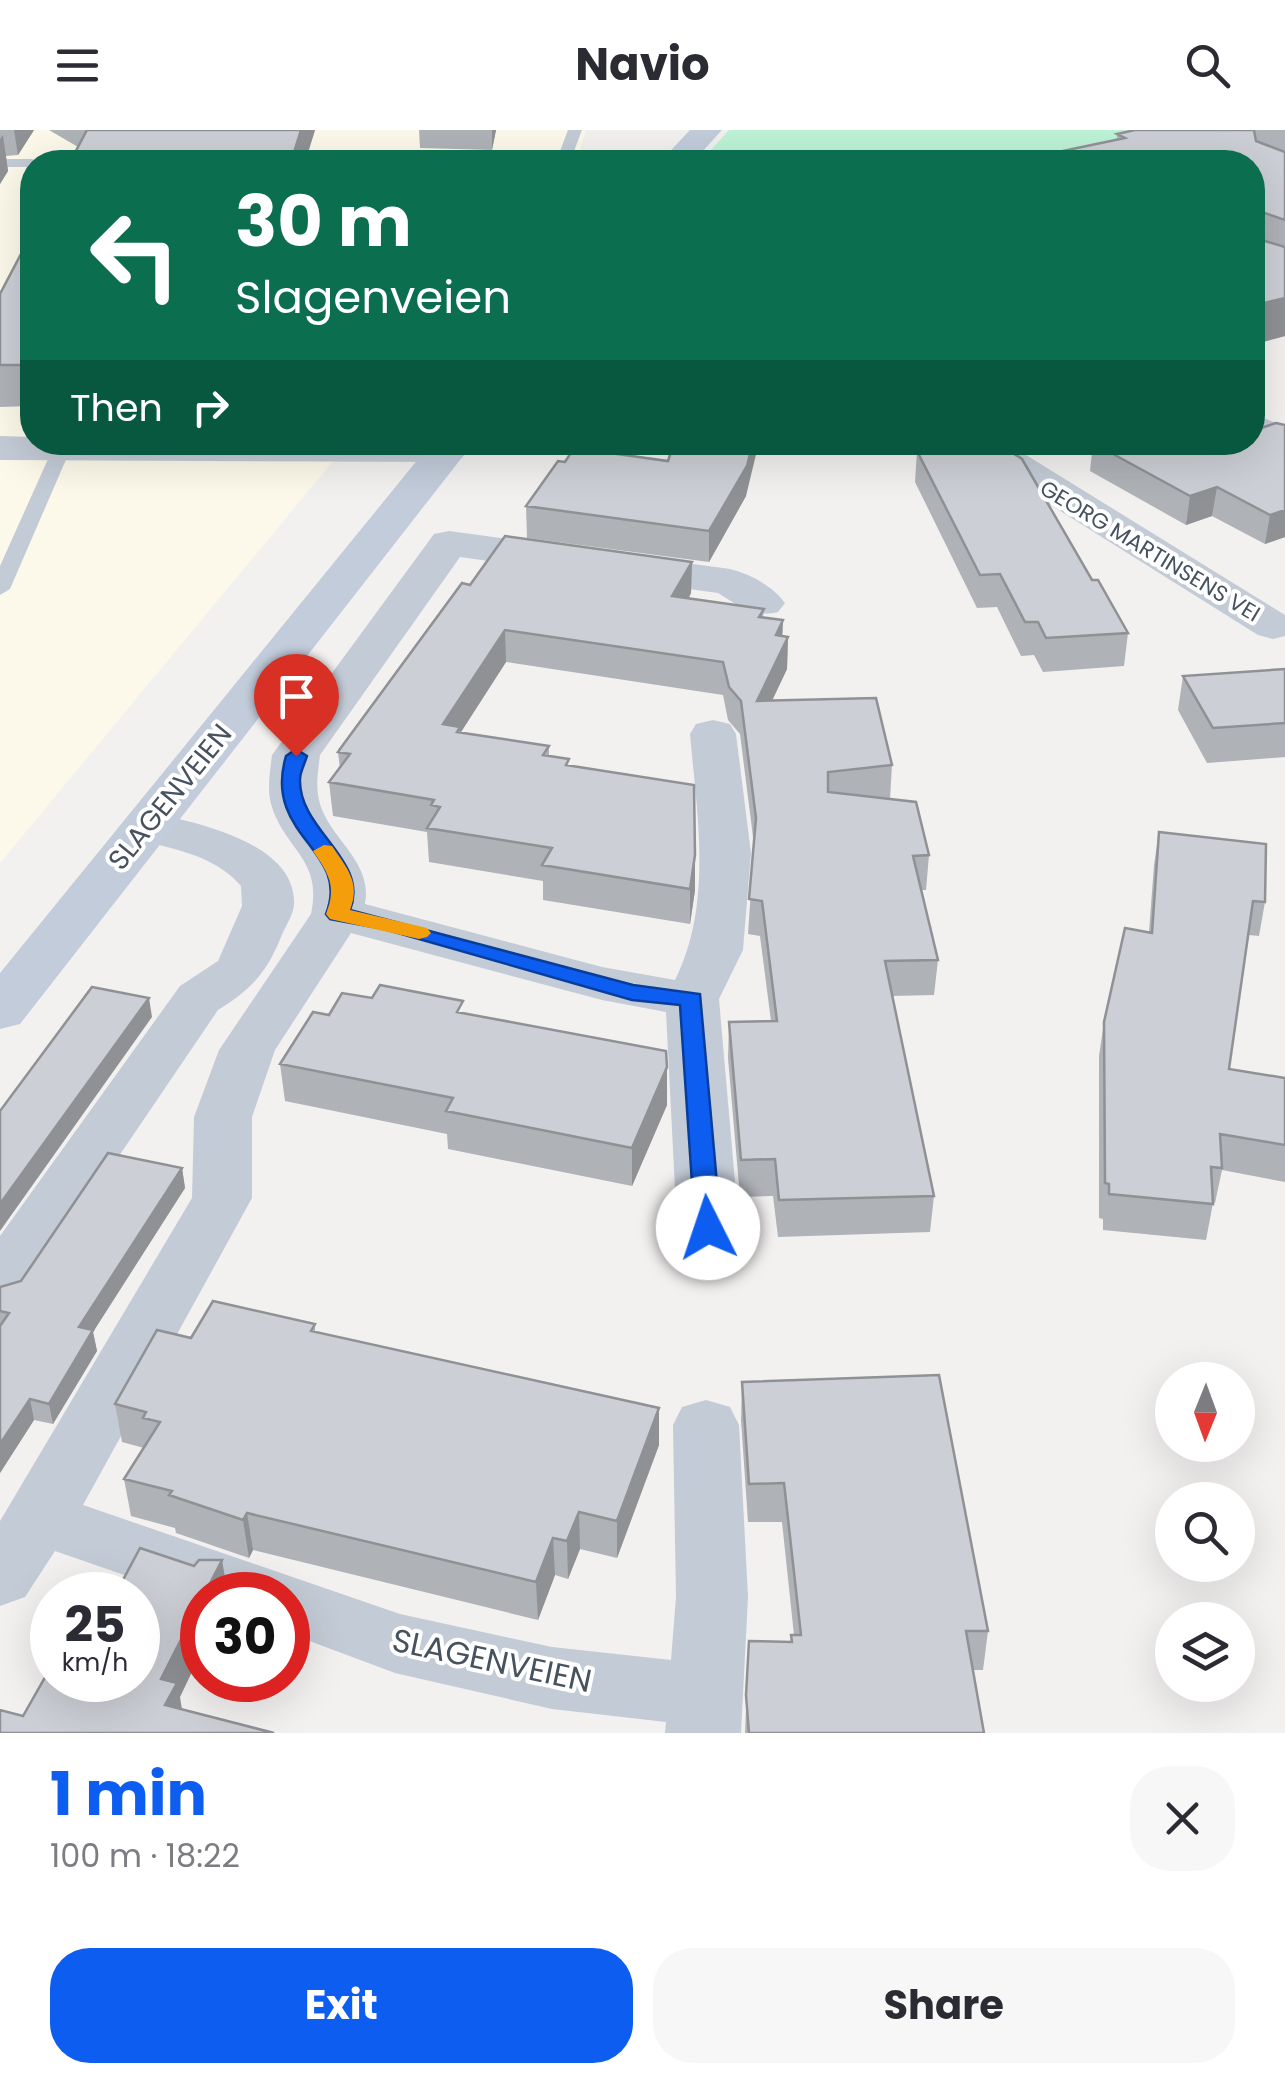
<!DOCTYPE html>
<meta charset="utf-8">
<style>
:root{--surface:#fff;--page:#f7f7f7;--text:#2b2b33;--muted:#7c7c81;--accent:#0d5ef0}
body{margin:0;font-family:Poppins,sans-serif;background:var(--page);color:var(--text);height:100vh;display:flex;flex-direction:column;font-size:38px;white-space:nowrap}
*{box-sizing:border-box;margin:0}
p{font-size:32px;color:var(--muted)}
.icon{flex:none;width:55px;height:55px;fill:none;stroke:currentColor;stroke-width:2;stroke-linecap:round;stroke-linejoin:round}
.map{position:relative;height:1603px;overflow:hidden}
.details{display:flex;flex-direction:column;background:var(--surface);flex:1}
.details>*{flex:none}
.banner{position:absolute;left:20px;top:20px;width:1245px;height:305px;border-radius:40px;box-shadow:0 10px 40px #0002;background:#0b6e4f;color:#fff;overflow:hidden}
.needle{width:65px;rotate:181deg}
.buttons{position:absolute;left:1155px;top:1232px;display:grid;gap:20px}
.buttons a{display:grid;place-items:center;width:100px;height:100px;border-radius:50%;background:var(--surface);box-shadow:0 10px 40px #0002;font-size:50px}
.speed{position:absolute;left:30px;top:1442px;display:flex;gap:20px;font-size:50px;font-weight:700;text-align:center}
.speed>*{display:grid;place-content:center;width:130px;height:130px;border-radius:50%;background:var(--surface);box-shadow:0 10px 40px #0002;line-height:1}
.speed small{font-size:25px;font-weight:400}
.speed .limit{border:15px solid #d22;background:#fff;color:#111}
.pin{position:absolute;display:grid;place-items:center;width:85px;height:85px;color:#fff;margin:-102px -42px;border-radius:50% 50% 50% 0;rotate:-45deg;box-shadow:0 0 10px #0007}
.pin .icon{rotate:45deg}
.me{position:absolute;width:110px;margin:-55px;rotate:356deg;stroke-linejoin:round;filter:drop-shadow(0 0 8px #0008)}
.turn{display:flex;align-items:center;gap:35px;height:210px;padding:0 50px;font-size:45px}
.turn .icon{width:130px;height:130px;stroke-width:2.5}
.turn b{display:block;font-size:70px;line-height:85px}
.then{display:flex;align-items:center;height:95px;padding:0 50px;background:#0003;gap:20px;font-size:38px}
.round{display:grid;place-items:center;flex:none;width:105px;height:105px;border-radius:40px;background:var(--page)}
.headline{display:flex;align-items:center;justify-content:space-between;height:170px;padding:0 50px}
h1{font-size:60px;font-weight:700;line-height:75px;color:var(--accent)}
.primary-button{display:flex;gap:20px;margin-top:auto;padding:20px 50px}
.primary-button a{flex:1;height:115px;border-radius:40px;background:var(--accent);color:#fff;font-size:40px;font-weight:700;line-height:115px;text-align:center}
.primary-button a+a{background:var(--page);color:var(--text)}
header{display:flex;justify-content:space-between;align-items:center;height:130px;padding:0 50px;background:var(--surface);font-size:45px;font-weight:700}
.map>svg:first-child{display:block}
.commercial{fill:#fdf9ea}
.green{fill:#bdf2d6}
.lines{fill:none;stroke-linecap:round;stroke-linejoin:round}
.service{fill:#c3cbd6;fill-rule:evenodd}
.minor{fill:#c3cbd6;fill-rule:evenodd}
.secondary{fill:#c2ccda;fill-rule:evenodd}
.wall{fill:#afb2b7}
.shaded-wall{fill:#8f9195}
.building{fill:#cccfd5;stroke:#8f9195;stroke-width:2.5}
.route{fill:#0d5ef0;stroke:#083d9c;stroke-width:2.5}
.slow{fill:#f59e0b}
.labels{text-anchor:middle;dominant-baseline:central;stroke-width:8;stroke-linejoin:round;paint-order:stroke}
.far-street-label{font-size:22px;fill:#47525f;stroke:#fff}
.street-label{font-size:28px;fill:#47525f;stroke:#fff}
.near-street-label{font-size:32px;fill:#47525f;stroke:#fff}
</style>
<header><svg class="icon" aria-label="menu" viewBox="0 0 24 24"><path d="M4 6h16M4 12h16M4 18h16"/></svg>Navio<svg class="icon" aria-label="search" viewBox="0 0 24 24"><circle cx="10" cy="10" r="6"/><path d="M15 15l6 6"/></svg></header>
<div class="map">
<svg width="1285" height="1603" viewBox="0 0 1285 1603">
<rect width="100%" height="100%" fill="#f3f0f0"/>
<!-- commercial -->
<path class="commercial" d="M0 0H586L576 32H32V312L348 313 0 733Z"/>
<!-- green -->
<path class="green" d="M729 0H1181L1022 32 701 31Z"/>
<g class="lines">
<!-- service -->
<path class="service" d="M568 0H582L570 32H556Z
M0 29H32L39 32H32V37H0Z
M62 312 71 318 10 459 0 465V436L53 318Z"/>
<!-- minor -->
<path class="minor" d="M1252 284 1285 296V322L1252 309Z
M0 306 32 307V312H462L467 320 462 328 448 332 0 330Z
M958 312H1005L1285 485V506L1273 509 1258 505 963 320Z
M449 401 730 439C750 444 773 456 785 473L778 482C753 488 739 476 718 463L460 427 320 625C318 642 315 657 320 674 331 710 373 732 365 774L602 837 675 850C713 774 697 685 690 604L696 594 713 590 730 594 736 604 751 723 743 820 719 869 739 1098 730 1113 708 1119 686 1113 677 1098 666 882 602 870 351 803 275 920 252 987V1068L83 1375 400 1484 552 1517 671 1530 676 1467 673 1295 682 1277 706 1270 730 1277 739 1295 748 1467 741 1603H665L666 1592 552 1579 395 1543 288 1503V1465H202V1472L55 1421 25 1467 0 1476V1391L192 1068 194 987 219 920 311 784C323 728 284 720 271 674 267 657 270 642 272 625L434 404Z
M146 682C191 691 293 711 294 771 295 783 286 795 281 807 267 842 251 860 218 880L22 1169 0 1175V1106L180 856 218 831 242 776 241 756C214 724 167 717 128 708L121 697 128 686Z"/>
<!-- secondary -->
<path class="secondary" d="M690 0H722L693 32H660Z
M432 312H474L20 894 0 899V843Z"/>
</g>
<!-- wall -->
<path class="wall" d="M0 0H34L18 25 6 26 8 41 0 54Z
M49 0H315L305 32H70L78 17Z
M419 0H496L492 20 420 18Z
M1135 0H1285V206L1252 215V32L1117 9V4Z
M32 103V276L0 277V164Z
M1252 312 1285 407 1265 414 1212 386 1186 395 1090 341 1093 313Z
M917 321 1092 450 1128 503 1124 536 1043 542 1034 525 1021 526 997 477 977 478 915 352Z
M746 366 709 432 527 408 526 376Z
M692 432 691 463 689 468 764 479 763 487 782 506 788 507 787 539 772 571 892 635 890 669 929 725 926 760H921L938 830 934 865 892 866 934 1066 930 1102 778 1107 773 1066 740 1067 728 928 729 892 771 891 760 806 748 804 754 715 740 604 728 590 723 565 506 532 461 602 549 616V626L569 635 695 760 690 794 543 770V751L429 732 427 702 333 686 329 652 340 639 338 622 470 455Z
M1285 539V627L1207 633 1178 580 1183 546Z
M1159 702 1265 772 1259 806 1249 805 1229 939 1285 948V1052L1222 1040 1215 1073H1213L1206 1110 1103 1100V1089L1099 1088V926L1104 892 1149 802 1154 735Z
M464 884 667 937V975L632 1056 448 1019 447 1004 285 971 280 934 329 885Z
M182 1038 185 1058 93 1202 97 1221 53 1294 34 1290 0 1343V1157L21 1151Z
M315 1194V1202L659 1315 617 1428 580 1419 568 1449 555 1445 538 1490 253 1420 249 1428 176 1403 175 1398 131 1386 124 1349 144 1318 122 1312 115 1274 191 1208Z
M742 1252 988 1501 983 1540H973L984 1603H745L749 1511 791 1512V1505H794L782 1392H748L741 1290Z"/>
<!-- shaded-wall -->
<path class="shaded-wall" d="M14 0H34L18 25Z
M301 0H315L305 32H291Z
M492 0H496L492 20Z
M3 5 8 41 0 54V9Z
M1285 168V206L1252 215V176Z
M753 312H759L746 366 709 432V401Z
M1217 357 1212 386 1186 395 1190 366Z
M1285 380V407L1265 414 1270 385Z
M692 432 691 463 672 497V466Z
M783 490 782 521 788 507 787 539 756 604 757 571 776 505Z
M505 500 506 532 461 602 443 594Z
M695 725V760L690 794V759Z
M149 868 152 887 0 1101V1074Z
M667 937V975L632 1056V1018Z
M182 1038 185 1058 93 1202 97 1221 53 1294 49 1274 79 1197Z
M30 1269 34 1290 0 1343V1314Z
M659 1278V1315L617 1428V1391Z
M579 1382 580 1419 568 1449 567 1411Z
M247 1383 253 1420 249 1428 243 1390Z
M553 1408 555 1445 538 1490 536 1452Z
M222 1430 228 1465H204Z
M202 1468V1521L180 1567 184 1592 171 1603 161 1549Z"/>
<!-- building -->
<path class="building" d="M87 0H301L291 32H70Z
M1135 0H1254L1256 11 1285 22V90L1256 80 1255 108 1285 117V168L1252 176V32H1010L1125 8 1117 4Z
M32 103V235H0V164Z
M1276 293 1285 295V380L1270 385 1217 357 1190 366 1093 313 1252 312V301Z
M674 312H753L747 336 709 401 526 376 558 331 565 332 574 318 668 331Z
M1002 316 1022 329 1092 450H1098L1128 503 1046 508 1038 492H1025L1000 444 980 445 917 321Z
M505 406 692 432 672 466 764 479 759 487 783 490 776 505 788 507 757 571 876 568 892 635 828 642V662L916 672 929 725 913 726 938 830 885 831 934 1066 779 1070 775 1029 741 1030 729 892 777 891 762 771 749 769 756 688 741 571 729 557 723 532 505 500 443 594 460 597 457 602 549 616 543 625 569 629 566 635 694 655 695 725 690 759 542 735 552 718 427 698 440 677 431 675 434 670 329 652 350 624 338 622 340 619 462 453 470 455Z
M1285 539V593L1213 598 1183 546Z
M1159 702 1266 714 1265 772 1253 771 1229 939 1285 948V1015L1220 1004 1222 1038 1211 1037 1213 1074 1109 1064V1054L1105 1053 1104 892 1125 798 1152 803Z
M380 855 463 871 457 882 666 921 667 937 632 1018 446 981 453 968 280 934 313 882 329 885 342 863 372 868Z
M92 857 149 868 0 1074V981Z
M108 1023 182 1038 79 1197 93 1200 49 1274 30 1269 0 1314V1196L9 1183 0 1181V1157L21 1151Z
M213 1171 315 1194 311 1201 659 1278 617 1391 579 1382 567 1411 553 1408 536 1452 247 1383 243 1390 169 1365 172 1361 124 1349 160 1292 143 1288 146 1282 115 1274 157 1200 191 1208Z
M939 1245 988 1501H966L984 1603H749L746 1565 749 1511 792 1512 791 1505H801L784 1353 749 1354 742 1252Z
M140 1418 194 1436 199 1430H222L204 1465H202V1468L161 1549 177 1553 165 1575 274 1603H0V1580L23 1586 52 1535V1550H138V1465H115Z"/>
<!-- route -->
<path class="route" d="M296 619 307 626C305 633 300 642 300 649 298 700 370 730 350 780L633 855 700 864 721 1098 718 1105H699L695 1098 680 875 632 870 384 799 330 789 326 784C352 720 262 707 286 626Z"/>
<!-- slow -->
<path class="slow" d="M324 715 332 716C347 738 361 753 350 780L427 798 431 803 427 807 419 809 330 789 326 784C337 757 329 744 313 721Z"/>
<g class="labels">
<!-- far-street labels -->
<g class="far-street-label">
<text transform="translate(1150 421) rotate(31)">GEORG MARTINSENS VEI</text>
</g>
<!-- street labels -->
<g class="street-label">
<text transform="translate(170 667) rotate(-51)">SLAGENVEIEN</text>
</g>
<!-- near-street labels -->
<g class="near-street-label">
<text transform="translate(492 1530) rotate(12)">SLAGENVEIEN</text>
</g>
</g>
</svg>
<div class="buttons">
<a><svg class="needle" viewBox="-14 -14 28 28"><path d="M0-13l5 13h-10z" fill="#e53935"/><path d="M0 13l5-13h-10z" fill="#7c7c81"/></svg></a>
<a><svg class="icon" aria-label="search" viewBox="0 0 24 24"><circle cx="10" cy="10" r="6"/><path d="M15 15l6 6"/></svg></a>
<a><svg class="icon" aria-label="layers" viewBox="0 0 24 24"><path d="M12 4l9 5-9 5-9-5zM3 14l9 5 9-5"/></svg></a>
</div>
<div class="speed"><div>25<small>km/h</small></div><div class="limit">30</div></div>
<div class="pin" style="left:296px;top:626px;background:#d93025"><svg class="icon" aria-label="arrive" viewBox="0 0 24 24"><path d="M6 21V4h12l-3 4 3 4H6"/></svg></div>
<svg class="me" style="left:708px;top:1098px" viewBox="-20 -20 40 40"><circle r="19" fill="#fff"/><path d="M0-13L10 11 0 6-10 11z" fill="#0d5ef0"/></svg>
<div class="banner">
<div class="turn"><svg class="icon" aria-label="left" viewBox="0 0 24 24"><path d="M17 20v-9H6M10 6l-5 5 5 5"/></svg><div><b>30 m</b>Slagenveien</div></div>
<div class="then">Then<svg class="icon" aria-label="right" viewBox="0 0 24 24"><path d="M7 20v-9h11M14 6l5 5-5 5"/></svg></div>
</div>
</div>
<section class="details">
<div class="headline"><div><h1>1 min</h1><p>100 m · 18:22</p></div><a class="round"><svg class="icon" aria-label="close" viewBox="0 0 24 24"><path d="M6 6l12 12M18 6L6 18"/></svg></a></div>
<div class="primary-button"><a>Exit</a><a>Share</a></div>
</section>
